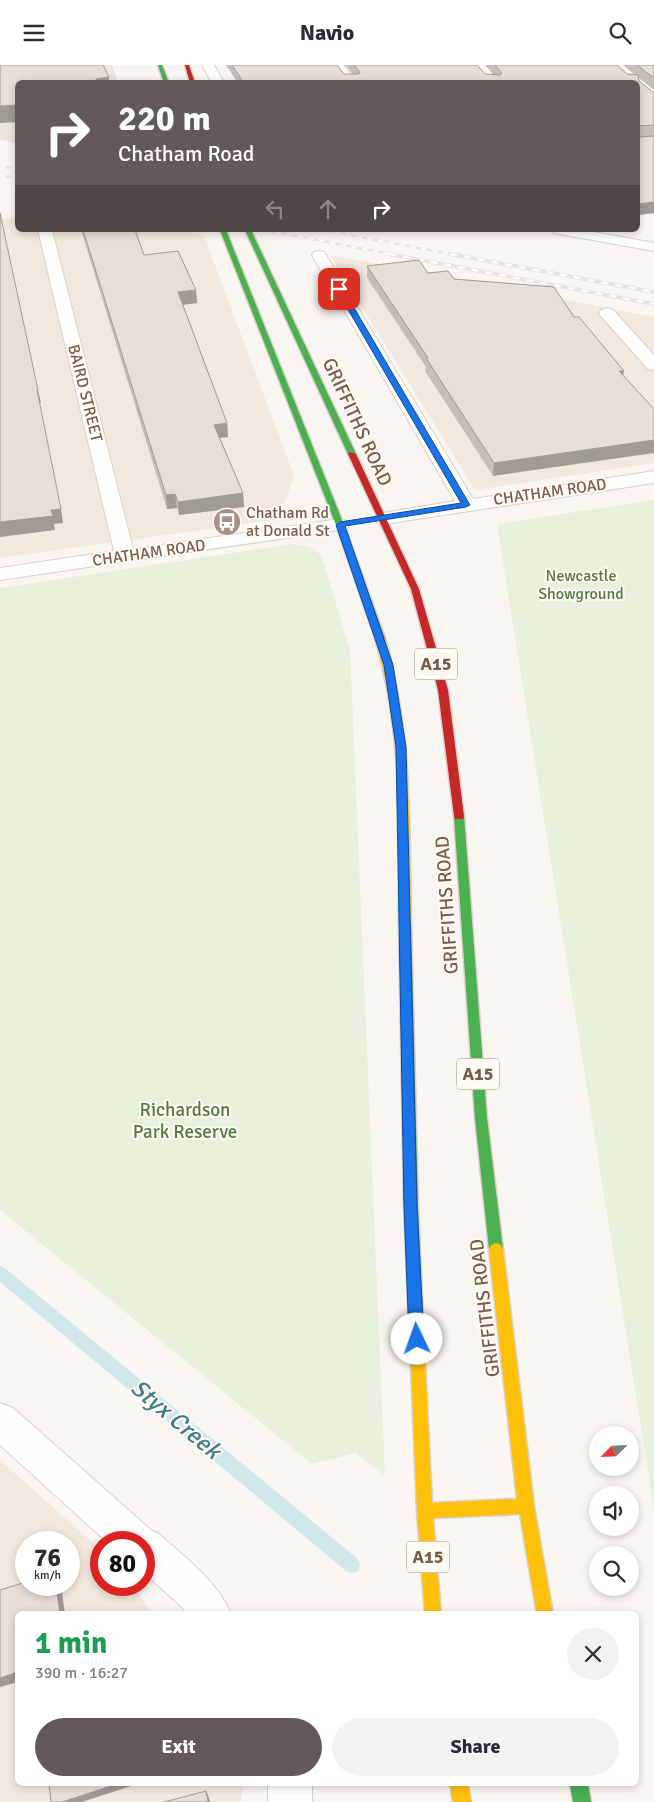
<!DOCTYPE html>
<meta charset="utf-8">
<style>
:root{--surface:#fff;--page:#f2f2f3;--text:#2b2b33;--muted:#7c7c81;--accent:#625958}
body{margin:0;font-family:Signika,sans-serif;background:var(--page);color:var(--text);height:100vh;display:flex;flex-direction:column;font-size:19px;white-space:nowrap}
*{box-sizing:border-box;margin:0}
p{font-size:16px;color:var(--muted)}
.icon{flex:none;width:28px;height:28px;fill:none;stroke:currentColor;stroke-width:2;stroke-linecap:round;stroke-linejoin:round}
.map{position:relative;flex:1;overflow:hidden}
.details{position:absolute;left:15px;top:1546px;width:624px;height:175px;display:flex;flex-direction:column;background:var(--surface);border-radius:8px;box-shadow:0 2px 8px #0003}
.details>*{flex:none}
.hud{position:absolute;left:15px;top:15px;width:625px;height:152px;border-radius:8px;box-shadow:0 2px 8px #0003;background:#625958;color:#fff;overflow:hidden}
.needle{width:32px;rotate:246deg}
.tools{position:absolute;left:589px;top:1361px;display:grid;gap:10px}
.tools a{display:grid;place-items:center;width:50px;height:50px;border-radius:50%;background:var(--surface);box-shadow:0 2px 8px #0003;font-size:25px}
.speed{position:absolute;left:15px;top:1466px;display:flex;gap:10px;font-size:25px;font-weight:700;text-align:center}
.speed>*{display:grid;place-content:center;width:65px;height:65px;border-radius:50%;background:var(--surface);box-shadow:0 2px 8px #0003;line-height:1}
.speed small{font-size:12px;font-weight:400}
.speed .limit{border:8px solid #d22;background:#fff;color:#111}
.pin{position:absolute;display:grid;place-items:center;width:42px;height:42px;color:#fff;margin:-21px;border-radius:10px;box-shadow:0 2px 8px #0006}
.me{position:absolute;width:55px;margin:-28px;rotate:357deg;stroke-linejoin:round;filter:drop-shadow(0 0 4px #0008)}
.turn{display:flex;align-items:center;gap:18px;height:105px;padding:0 20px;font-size:22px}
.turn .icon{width:65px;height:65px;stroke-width:2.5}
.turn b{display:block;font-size:35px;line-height:42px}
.lanes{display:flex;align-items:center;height:48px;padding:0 20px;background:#0003;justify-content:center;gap:25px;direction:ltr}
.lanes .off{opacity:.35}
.round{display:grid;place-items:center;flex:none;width:52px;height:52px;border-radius:26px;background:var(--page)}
.head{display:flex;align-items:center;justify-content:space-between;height:85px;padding:0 20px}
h1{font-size:30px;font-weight:700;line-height:38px;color:#1e9e55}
.primary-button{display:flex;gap:10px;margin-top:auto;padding:10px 20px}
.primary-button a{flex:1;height:58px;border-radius:30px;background:var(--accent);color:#fff;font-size:20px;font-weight:700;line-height:58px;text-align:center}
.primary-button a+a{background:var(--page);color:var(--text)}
header{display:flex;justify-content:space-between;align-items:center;height:65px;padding:0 20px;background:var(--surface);font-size:22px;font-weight:700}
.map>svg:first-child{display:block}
.residential{fill:#f2e8de;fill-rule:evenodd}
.industrial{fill:#ede5e0}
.green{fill:#e7f0db}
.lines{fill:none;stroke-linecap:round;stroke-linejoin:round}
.stream{fill:#d0e8ea;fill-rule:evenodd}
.street-casing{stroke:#d7d1cb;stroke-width:2}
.fast-casing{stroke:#dad1cc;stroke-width:3}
.slow-casing{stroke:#dad1cc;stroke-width:3}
.jam-casing{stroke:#dad1cc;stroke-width:3}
.street{fill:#fefefd;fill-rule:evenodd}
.fast{fill:#4caf50;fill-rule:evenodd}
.slow{fill:#ffc107;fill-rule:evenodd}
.jam{fill:#c62828;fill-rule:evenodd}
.rail-far1-casing{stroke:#e6e3e7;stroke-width:2.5}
.rail-casing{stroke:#e6e3e7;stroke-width:4}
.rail-far1{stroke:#fffaf3;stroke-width:2;stroke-dasharray:5.5;stroke-linecap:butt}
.rail{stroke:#fffaf3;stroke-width:2.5;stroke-dasharray:7;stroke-linecap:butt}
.wall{fill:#c6bfb9}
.shaded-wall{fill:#a19b96}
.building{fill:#e6ded7;stroke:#a19b96}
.route{fill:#1a73e8;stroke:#114b97}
.labels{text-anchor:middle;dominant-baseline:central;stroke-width:4;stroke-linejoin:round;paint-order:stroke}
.far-street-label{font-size:16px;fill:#7a5c4d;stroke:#fffaf3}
.far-poi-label{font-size:16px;fill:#7a5c4d;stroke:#fffaf3;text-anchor:start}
.far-park-label{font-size:16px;fill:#537a41;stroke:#fffaf3}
.shield{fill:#fffaf3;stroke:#a28b7f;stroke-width:1}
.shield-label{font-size:18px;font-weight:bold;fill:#7a5c4d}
.street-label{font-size:19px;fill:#7a5c4d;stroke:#fffaf3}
.park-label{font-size:19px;fill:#537a41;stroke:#fffaf3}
.near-water-label{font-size:24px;font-style:italic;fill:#437c86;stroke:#fffaf3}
</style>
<header><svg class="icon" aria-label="menu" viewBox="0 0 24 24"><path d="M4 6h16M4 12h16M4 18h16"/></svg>Navio<svg class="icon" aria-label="search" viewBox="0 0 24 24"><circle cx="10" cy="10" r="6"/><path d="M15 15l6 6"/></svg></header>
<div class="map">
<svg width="654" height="1737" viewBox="0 0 654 1737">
<rect width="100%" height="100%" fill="#f9f5f0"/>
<!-- residential -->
<path class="residential" d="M17 153 18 165H173L204 171 294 411 279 454 0 493V154Z
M330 190 654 252V398L475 425Z
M0 1395 101 1485V1520H133L152 1549H18V1719H243L241 1737H0ZM26 1478H69V1520H26Z"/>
<!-- industrial -->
<path class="industrial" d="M0 0H112L118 17 18 18 17 78 0 75Z"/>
<!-- green -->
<path class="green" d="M654 435V1443L497 459Z
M293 479C307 480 317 482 323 495L350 585 385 1411 356 1388 312 1399 0 1145V523Z"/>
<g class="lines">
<!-- stream -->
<path class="stream" d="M0 1201 5 1203 358 1494 360 1500 358 1506 352 1508 346 1506 0 1217Z"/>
<defs>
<path id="street" d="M202 0H214L224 18H212Z
M331 0H343L358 18H345Z
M38 165H52L133 484 340 454 347 456 350 460 347 464 0 515V503L114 486Z
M552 165H583L654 178V186L559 169 554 168Z
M319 186 324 187 326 190 473 434 654 406V418L384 459 377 457 374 453 377 449 455 436 312 190 314 187Z
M607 243 613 245 654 290V305L648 304 601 251 599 248 601 245Z
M0 1338 13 1343 152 1466 158 1468C185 1493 216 1514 231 1549H187L182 1542 144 1508V1478H108L0 1380Z
M268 1719H312V1737H268Z"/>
<path id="fast" d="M158 0H162L169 18H164Z
M220 165H226L344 460 385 573 383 575 380 576 375 573 336 460Z
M245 165H251L356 389 355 391 348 389Z
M459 747 464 751 487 1053 503 1184 501 1188 496 1190 491 1188 489 1184 475 1053 454 751Z
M405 852 411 856 418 1141 424 1278 422 1283 417 1285 412 1283 410 1278 404 1141 399 856Z
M570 1719H588L591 1737H573Z"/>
<path id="slow" d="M380 570 385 573C412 668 409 759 411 856L405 860 399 856C399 759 403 668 375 573Z
M496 1178 501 1180 503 1184 534 1441 553 1549H537L520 1449 433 1453 441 1549H425L417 1446 410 1278 412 1273 417 1271 422 1273 424 1278 432 1438 517 1434 489 1184 491 1180Z
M450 1719H468L471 1737H453Z"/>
<path id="jam" d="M185 0H189L195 18H190Z
M349 387 356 389 419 524 448 625 464 751 463 754H455L454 751 438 625 411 524 348 389Z"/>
</defs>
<!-- street casing -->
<use href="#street" class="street-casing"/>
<!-- fast casing -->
<use href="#fast" class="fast-casing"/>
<!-- slow casing -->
<use href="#slow" class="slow-casing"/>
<!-- jam casing -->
<use href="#jam" class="jam-casing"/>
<!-- street -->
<use href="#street" class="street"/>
<!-- fast -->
<use href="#fast" class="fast"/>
<!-- slow -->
<use href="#slow" class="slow"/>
<!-- jam -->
<use href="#jam" class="jam"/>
<defs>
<path id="rail-far1" d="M0 101 18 104
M0 110 18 114
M265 165 396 190
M324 165 456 190"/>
<path id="rail" d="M389 189 654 239
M450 189 654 227"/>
</defs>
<!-- rail-far1 casing -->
<use href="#rail-far1" class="rail-far1-casing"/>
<!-- rail casing -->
<use href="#rail" class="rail-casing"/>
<!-- rail-far1 -->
<use href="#rail-far1" class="rail-far1"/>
<!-- rail -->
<use href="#rail" class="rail"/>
</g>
<!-- wall -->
<path class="wall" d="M226 0H337L344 9H353L345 0H477L485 9H493L485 0H617L627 9 635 10 623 0H654V25L638 12 639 16 654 28V148L638 150V18H238Z
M81 165H135L144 190 196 225 197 238 183 240 227 358 228 372 220 373 243 428 244 442 179 450 177 443 167 444Z
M367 201 428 208 454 214 574 252 493 411 425 306 426 302 367 213Z"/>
<!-- shaded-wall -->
<path class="shaded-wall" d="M109 12V18H97L96 14Z
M18 40V57L0 58V41Z
M654 137V148L638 150V139Z
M196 225 197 238 179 240 178 227Z
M619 306H624L622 318Z
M37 325H38L41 338H39Z
M227 358 228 372 215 373 214 360Z
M654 375V388L493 411 494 398Z
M243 428 244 442 179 450 178 437Z
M175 429 177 443 167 444 166 430Z
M61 444 63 458 54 459 55 465 0 472V457L51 445Z
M56 1520H61L65 1549H60Z
M18 1607V1617L0 1622V1613Z
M117 1719H137L82 1737H62Z
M206 1726 208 1730 210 1737H208Z"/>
<!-- building -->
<path class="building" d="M0 0H103L109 12 96 14 98 18H18V40L0 41Z
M232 0H337L344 9H359L360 7 354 0H477L485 9 500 10 502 8 495 0H617L627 9 638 10 639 16 654 28V60L638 61 639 72 654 71V137L638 139V18H244Z
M637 0H654V13Z
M0 148 38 325H37L61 444 51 445 53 451 0 457Z
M83 165H135L144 190 178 186 196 225 178 227 227 358 214 360 243 428 178 437 175 429 166 430Z
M419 195 428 208 448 206 454 214 554 222 574 252H579L624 306H619L654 344V375L494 398 426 293H428L367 201Z
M26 1517V1520H56L60 1549H18V1607L0 1613V1525Z
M49 1719H117L62 1737H51Z
M206 1726 208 1737H164Z"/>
<!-- route -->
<path class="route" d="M339 222 343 224 470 440 466 442 345 461 393 600 406 682 417 1141 424 1274 422 1279 417 1282 412 1279 409 1274 404 1141 396 682 384 600 336 460 340 457 461 438 336 224Z"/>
<!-- icons -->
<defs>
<symbol id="bus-disc" viewBox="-11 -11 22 22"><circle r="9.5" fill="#a69286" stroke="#fffaf3"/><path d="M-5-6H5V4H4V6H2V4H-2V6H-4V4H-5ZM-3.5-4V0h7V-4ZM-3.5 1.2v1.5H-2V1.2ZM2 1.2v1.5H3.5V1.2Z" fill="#fff"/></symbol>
</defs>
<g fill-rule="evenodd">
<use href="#bus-disc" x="211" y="441" width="32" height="32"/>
</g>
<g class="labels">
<!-- far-street labels -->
<g class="far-street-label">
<text transform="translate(85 328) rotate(76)">BAIRD STREET</text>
<text transform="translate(550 427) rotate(-8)">CHATHAM ROAD</text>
<text transform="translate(149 488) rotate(-8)">CHATHAM ROAD</text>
</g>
<!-- far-poi labels -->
<g class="far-poi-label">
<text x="246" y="448">Chatham Rd<tspan x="246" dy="18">at Donald St</tspan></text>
</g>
<!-- far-park labels -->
<g class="far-park-label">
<text x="581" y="511">Newcastle<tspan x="581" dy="18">Showground</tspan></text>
</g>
<!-- shield labels -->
<g class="shield">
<rect x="415" y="583.5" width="42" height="31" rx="4"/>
<rect x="457" y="993.5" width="42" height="31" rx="4"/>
<rect x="407" y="1476.5" width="42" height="31" rx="4"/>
</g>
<g class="shield-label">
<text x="436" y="599">A15</text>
<text x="478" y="1009">A15</text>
<text x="428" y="1492">A15</text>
</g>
<!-- street labels -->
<g class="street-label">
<text transform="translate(357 357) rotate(65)">GRIFFITHS ROAD</text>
<text transform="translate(447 840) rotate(-94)">GRIFFITHS ROAD</text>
<text transform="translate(485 1243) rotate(-97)">GRIFFITHS ROAD</text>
</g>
<!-- park labels -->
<g class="park-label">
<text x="185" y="1045">Richardson<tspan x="185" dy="22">Park Reserve</tspan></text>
</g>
<!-- near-water labels -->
<g class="near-water-label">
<text transform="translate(176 1354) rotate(40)">Styx Creek</text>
</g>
</g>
</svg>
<div class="tools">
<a><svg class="needle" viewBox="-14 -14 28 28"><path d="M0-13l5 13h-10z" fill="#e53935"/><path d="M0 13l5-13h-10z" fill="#7c7c81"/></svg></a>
<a><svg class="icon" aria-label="sound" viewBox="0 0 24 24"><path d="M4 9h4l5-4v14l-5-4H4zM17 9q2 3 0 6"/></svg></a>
<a><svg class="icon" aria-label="search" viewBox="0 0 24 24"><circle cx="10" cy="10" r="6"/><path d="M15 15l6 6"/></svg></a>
</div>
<div class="speed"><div>76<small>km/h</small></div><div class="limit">80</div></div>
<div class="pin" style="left:339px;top:224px;background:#d93025"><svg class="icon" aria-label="arrive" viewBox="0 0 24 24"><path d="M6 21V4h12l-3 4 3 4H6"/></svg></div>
<svg class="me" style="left:417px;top:1274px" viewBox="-20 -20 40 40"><circle r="19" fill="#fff"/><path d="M0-13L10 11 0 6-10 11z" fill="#1a73e8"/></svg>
<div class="hud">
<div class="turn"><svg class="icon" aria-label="right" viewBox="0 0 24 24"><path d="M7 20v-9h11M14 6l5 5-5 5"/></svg><div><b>220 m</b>Chatham Road</div></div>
<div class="lanes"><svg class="icon off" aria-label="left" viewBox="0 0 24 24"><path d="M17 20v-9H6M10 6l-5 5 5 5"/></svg><svg class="icon off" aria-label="ahead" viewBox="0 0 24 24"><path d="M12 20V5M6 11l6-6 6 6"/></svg><svg class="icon" aria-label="right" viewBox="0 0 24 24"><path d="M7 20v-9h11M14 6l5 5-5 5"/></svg></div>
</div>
<section class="details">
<div class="head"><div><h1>1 min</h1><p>390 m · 16:27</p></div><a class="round"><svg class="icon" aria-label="close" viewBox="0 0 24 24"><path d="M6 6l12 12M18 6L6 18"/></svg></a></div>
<div class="primary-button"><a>Exit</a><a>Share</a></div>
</section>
</div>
